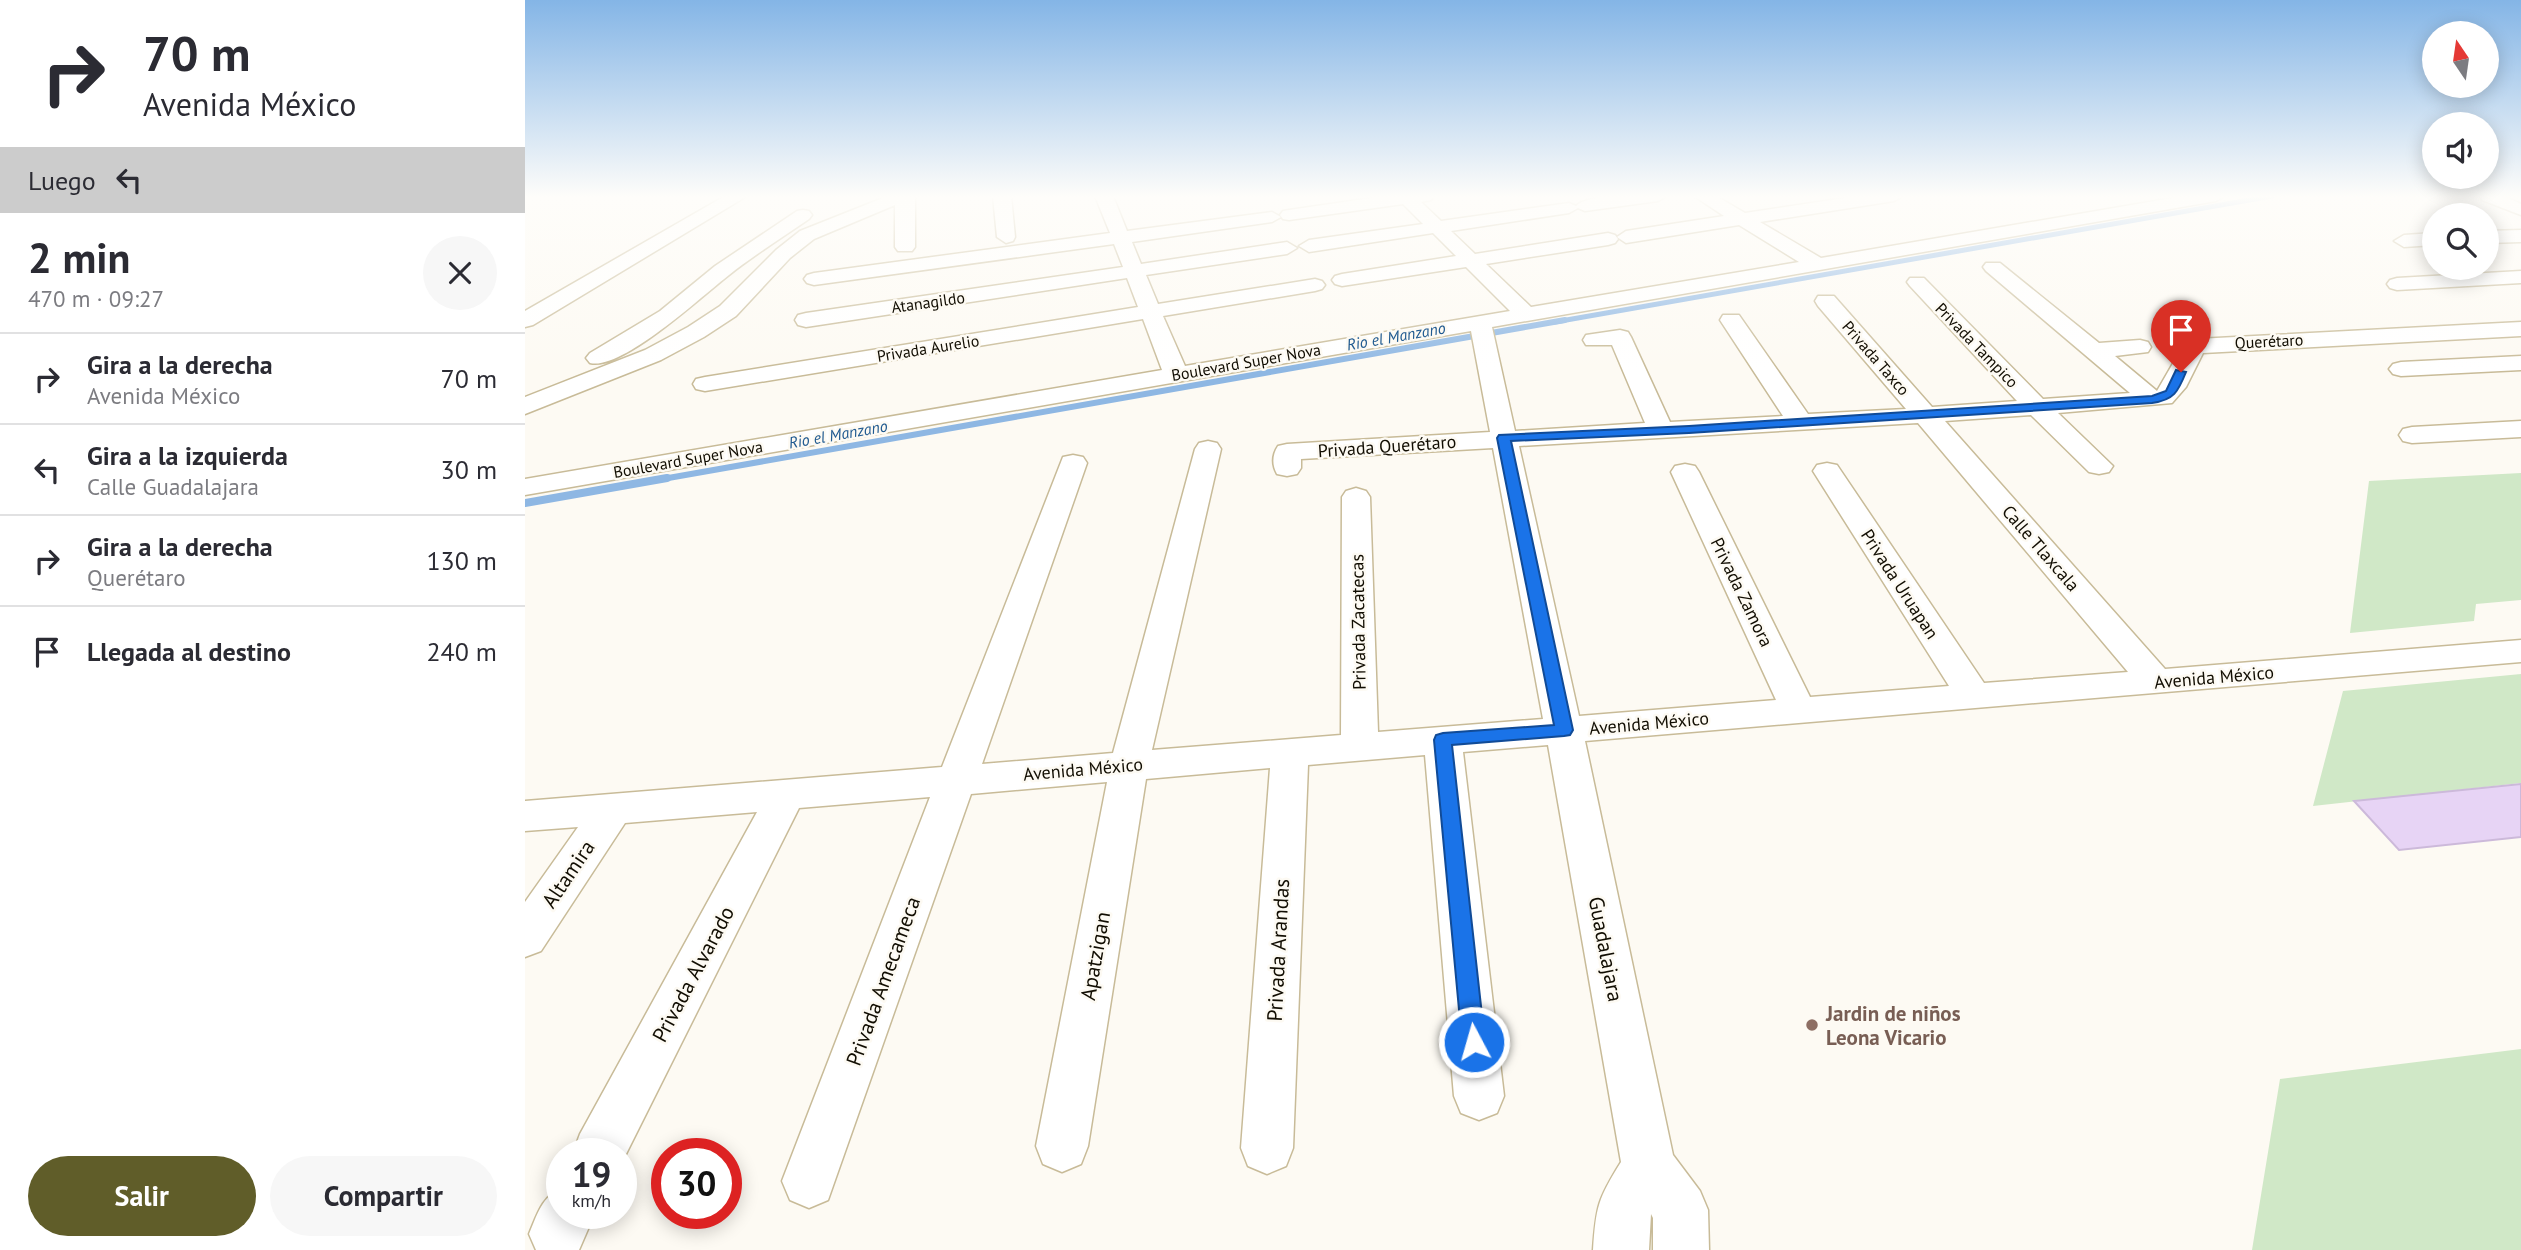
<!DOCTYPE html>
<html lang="es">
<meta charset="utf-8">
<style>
:root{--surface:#fff;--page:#f7f7f7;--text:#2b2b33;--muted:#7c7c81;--line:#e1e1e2;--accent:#605d29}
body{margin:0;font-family:"PT Sans",sans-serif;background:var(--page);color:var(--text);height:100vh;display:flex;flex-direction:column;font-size:26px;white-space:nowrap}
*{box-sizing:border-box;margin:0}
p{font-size:23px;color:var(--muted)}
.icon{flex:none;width:38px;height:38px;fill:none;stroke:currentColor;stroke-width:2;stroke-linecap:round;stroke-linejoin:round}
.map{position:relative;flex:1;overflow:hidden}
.side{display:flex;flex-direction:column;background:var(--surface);width:525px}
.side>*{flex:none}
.top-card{background:#fff;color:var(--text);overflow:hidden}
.needle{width:46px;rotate:347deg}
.tools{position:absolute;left:1897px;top:21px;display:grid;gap:14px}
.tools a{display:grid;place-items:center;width:77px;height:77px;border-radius:50%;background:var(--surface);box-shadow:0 4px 18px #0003;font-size:35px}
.speed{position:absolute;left:21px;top:1138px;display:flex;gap:14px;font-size:35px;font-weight:700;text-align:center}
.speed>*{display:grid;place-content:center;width:91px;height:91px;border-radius:50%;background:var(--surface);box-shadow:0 4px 18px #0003;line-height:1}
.speed small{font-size:18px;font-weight:400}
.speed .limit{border:10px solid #d22;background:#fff;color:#111}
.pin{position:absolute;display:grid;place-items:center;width:60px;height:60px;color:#fff;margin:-72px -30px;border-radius:50% 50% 50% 0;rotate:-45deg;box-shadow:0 0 7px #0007}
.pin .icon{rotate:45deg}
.me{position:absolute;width:77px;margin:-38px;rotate:354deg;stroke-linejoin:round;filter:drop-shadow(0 0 5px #0008)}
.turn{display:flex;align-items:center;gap:24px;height:147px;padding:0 28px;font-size:32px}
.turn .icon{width:91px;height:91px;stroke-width:2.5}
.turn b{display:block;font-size:49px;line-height:60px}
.then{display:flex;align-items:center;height:66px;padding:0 28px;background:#0003;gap:14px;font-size:26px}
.round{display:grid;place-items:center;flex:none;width:74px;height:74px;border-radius:37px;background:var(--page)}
.summary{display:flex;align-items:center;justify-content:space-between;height:119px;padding:0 28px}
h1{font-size:42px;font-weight:700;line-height:52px}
.button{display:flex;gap:14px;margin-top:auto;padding:14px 28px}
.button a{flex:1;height:80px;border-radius:42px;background:var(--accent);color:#fff;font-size:28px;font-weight:700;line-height:80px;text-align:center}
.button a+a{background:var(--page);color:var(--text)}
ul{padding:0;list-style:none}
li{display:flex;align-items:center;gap:21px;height:91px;padding:0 28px;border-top:2px solid var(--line)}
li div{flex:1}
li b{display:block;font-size:26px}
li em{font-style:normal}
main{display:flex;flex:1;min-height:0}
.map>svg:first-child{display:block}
.green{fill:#d0e8c7}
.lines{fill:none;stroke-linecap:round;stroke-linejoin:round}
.stream-far2{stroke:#8eb7e3;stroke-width:5}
.stream-far1{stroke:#8eb7e3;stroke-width:6}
.stream{stroke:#8eb7e3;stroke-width:8}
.building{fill:#e7d4f5;stroke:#ccb9da;stroke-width:2}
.minor-casing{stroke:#c8bb98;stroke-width:3}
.minor{fill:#fff;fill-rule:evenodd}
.route{fill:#1a73e8;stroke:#114b97;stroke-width:2}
.education-dot{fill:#8d6e63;stroke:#fdfaf3;stroke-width:2.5}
.labels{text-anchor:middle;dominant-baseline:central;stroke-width:5;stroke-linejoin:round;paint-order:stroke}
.far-street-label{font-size:16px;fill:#110d02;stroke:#fdfaf3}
.far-water-label{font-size:16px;font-style:italic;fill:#205a90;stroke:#fdfaf3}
.street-label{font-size:18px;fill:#110d02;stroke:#fdfaf3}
.near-street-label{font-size:21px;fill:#110d02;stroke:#fdfaf3}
.near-education-label{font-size:21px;font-weight:bold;fill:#785e54;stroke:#fdfaf3;text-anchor:start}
</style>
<main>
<section class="side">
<div class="top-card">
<div class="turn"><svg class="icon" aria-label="right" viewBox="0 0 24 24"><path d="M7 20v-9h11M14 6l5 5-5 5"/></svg><div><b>70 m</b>Avenida México</div></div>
<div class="then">Luego<svg class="icon" aria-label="left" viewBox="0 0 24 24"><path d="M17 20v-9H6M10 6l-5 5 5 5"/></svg></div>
</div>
<div class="summary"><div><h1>2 min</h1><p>470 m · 09:27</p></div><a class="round"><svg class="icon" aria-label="close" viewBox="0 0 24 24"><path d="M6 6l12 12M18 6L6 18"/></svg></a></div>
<ul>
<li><svg class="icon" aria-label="right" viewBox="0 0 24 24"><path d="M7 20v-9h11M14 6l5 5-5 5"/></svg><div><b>Gira a la derecha</b><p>Avenida México</p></div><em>70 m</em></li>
<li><svg class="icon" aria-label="left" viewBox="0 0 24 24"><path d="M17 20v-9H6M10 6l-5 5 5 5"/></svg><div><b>Gira a la izquierda</b><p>Calle Guadalajara</p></div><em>30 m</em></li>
<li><svg class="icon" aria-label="right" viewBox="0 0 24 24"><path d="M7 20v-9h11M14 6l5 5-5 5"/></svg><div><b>Gira a la derecha</b><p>Querétaro</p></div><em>130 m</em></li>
<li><svg class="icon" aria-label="arrive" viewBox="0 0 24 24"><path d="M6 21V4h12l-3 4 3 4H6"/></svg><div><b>Llegada al destino</b></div><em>240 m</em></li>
</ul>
<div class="button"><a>Salir</a><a>Compartir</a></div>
</section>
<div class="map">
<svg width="1996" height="1250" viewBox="0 0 1996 1250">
<rect width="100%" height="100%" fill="#fdfaf3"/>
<!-- green -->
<path class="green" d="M1996 473V600L1951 604 1949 621 1825 633 1844 481Z
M1996 674V783L1788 806 1818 691Z
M1996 1049V1250H1727L1755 1079Z"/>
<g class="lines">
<!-- stream-far2 -->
<path class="stream-far2" d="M1030 322 1747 196"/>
<!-- stream-far1 -->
<path class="stream-far1" d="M132 480 1040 320"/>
<!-- stream -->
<path class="stream" d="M0 503 142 478"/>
</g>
<!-- building -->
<path class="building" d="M1996 784V837L1874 850 1829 801Z"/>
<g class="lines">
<defs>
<path id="minor" d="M200 196H222L8 325 0 327V311Z
M363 196H390V247L387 251H373L370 247V205L289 239 265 258 211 316 179 337 136 360 0 414V397L120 350 163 327 195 306 251 250 275 231Z
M468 196H486L490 237 488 241 481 243 472 237Z
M570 196H588L602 231 747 212 756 217 747 222 607 242 616 264 762 242 772 248 762 254 621 275 633 304 790 279 797 281 800 285 797 289 790 291 638 316 660 366 985 311 941 267 817 286 810 284 807 280 810 276 817 274 931 256 908 233 784 252 774 246 784 240 898 224 878 204 764 220 758 219 755 215 758 211 764 210 860 196H909L906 200 896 202 916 221 1044 203 1051 206C1065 192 1121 196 1142 196L1133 201 1060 211 1053 208 1044 213 926 231 950 254 1083 233 1090 235 1093 239 1090 243 1083 245 961 264 1006 307 1274 262 1214 225 1101 243 1092 237 1101 231 1199 216 1169 196H1191L1220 213 1333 196H1378L1369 201 1235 222 1296 258 1659 196H1700L1691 201 967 327 990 431 1120 423 1087 345H1061L1058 340 1061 335 1095 330 1103 332 1106 337 1145 422 1258 416 1195 320 1198 315H1214L1283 414 1381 409 1293 306 1290 301 1293 296H1309L1407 407 1492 401 1385 286 1382 282 1385 278H1399L1518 399 1605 393 1461 271 1458 267 1461 263H1475L1574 343 1615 340 1623 342 1626 347 1623 352 1590 356 1632 391 1658 346 1672 339 1996 322V336L1678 353 1661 387 1647 403 1533 413 1588 466 1584 472 1574 474 1564 472 1506 415 1420 421 1640 669 1996 640V662L1060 741 1148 1155 1175 1191 1183 1210 1184 1250H1128V1218L1126 1214 1124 1250H1068C1071 1206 1073 1199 1096 1162L1023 745 938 752 979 1096 972 1113 954 1120 936 1113 929 1096 900 755 783 765 768 1148 761 1166 742 1174 723 1166 716 1148 745 768 621 779 563 1146 556 1164 537 1172 518 1164 511 1146 582 782 446 794 303 1200 284 1208 265 1200 257 1181 405 797 274 808 96 1164V1153H48L55 1134 232 812 100 823 16 951 0 957V902L53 827 0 831V801L417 767 538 457 548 455 558 457 562 463 457 764 588 753 670 449 674 443 683 441 692 443 696 449 627 750 816 735 817 497 821 491 831 488 841 491 845 497 853 732 1018 719 968 448 776 459V468L772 474 762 476 752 474C747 465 747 455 753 446L762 444 965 432 946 331 0 495V479L637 370 618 319 180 391 171 389 168 384 171 379 180 377 613 307 602 278 281 327 273 325 270 320 273 315 281 313 598 267 589 244 289 285 282 283 279 279 282 275 289 273 585 233ZM1393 423 1603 672 1459 683 1312 465 1302 463 1292 465 1288 471 1424 686 1285 697 1174 472 1170 466 1160 464 1150 466 1146 472 1251 700 1054 716 994 446Z
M1954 196H1979L1996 204V215L1957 200Z
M278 210 284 211 287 215 284 219C258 237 229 255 204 275 178 295 97 371 65 363L61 358 65 353 135 311 190 266 272 211Z
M1996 230V242L1962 243V231Z
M1909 233V245L1879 247 1869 241 1879 235Z
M1996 271V283L1872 290 1865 288 1862 284 1865 280 1872 278Z
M1996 356V370L1876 376 1868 374 1864 369 1868 364 1876 362Z
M1996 421V437L1887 443 1878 441 1874 435 1878 429 1887 427Z
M37 1188V1213H70L54 1250H11L4 1234C12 1215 17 1196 37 1188Z"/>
</defs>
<!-- minor casing -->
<use href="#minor" class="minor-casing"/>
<!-- minor -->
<use href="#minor" class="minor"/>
</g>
<!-- sky -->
<linearGradient id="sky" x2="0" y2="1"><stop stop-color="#84b5e6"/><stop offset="0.53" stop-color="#fefdfa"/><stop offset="1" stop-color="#fefdfa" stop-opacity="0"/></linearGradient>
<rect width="1996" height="371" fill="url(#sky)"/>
<!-- route -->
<path class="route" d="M1651 370 1661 372C1653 392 1649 400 1627 403L1164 433 986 441 1048 730 1045 735 1039 736 927 745 960 1042 957 1049 949 1052 940 1049 937 1042 909 740 911 735 918 733 1029 725 972 438 974 435 1164 426 1627 396 1641 391Z"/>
<!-- markers -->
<circle class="education-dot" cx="1287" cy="1025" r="7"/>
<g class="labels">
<!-- far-street labels -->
<g class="far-street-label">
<text transform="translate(403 302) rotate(-8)">Atanagildo</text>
<text transform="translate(1744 341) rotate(-3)">Querétaro</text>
<text transform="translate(1452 345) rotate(46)">Privada Tampico</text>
<text transform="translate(403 348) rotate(-9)">Privada Aurelio</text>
<text transform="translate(1351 358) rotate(49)">Privada Taxco</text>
<text transform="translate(721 362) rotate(-10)">Boulevard Super Nova</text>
<text transform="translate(163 459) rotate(-10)">Boulevard Super Nova</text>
</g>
<!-- far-water labels -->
<g class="far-water-label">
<text transform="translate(871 336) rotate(-10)">Rio el Manzano</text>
<text transform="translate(313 434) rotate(-10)">Rio el Manzano</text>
</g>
<!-- street labels -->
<g class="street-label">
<text transform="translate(862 446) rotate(-4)">Privada Querétaro</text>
<text transform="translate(1516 548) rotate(49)">Calle Tlaxcala</text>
<text transform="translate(1375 584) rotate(57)">Privada Uruapan</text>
<text transform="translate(1217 592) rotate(64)">Privada Zamora</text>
<text transform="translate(833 622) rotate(-91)">Privada Zacatecas</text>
<text transform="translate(1689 677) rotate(-5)">Avenida México</text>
<text transform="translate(1124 723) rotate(-5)">Avenida México</text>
<text transform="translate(558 769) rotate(-5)">Avenida México</text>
</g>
<!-- near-street labels -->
<g class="near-street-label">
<text transform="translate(43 874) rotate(-56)">Altamira</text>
<text transform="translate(1081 949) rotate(79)">Guadalajara</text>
<text transform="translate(753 950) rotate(-87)">Privada Arandas</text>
<text transform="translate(570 956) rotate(-80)">Apatzigan</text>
<text transform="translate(168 974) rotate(-62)">Privada Alvarado</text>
<text transform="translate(358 981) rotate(-70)">Privada Amecameca</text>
</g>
<!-- near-education labels -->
<g class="near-education-label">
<text x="1301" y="1013">Jardin de niños<tspan x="1301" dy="24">Leona Vicario</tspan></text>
</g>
</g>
</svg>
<div class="tools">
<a><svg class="needle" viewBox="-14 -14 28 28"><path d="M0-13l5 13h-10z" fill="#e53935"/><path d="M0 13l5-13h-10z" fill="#7c7c81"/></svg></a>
<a><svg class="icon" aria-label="sound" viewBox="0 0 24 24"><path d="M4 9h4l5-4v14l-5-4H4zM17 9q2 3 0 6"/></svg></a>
<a><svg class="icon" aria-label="search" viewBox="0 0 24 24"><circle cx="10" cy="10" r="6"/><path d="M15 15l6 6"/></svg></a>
</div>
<div class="speed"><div>19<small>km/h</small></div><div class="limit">30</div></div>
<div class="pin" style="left:1656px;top:372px;background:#d93025"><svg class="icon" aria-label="arrive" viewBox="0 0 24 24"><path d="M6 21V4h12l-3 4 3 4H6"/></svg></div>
<svg class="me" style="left:949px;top:1042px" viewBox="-20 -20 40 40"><circle r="17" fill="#1a73e8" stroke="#fff" stroke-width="3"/><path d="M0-11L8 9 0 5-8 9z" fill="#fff"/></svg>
</div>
</main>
